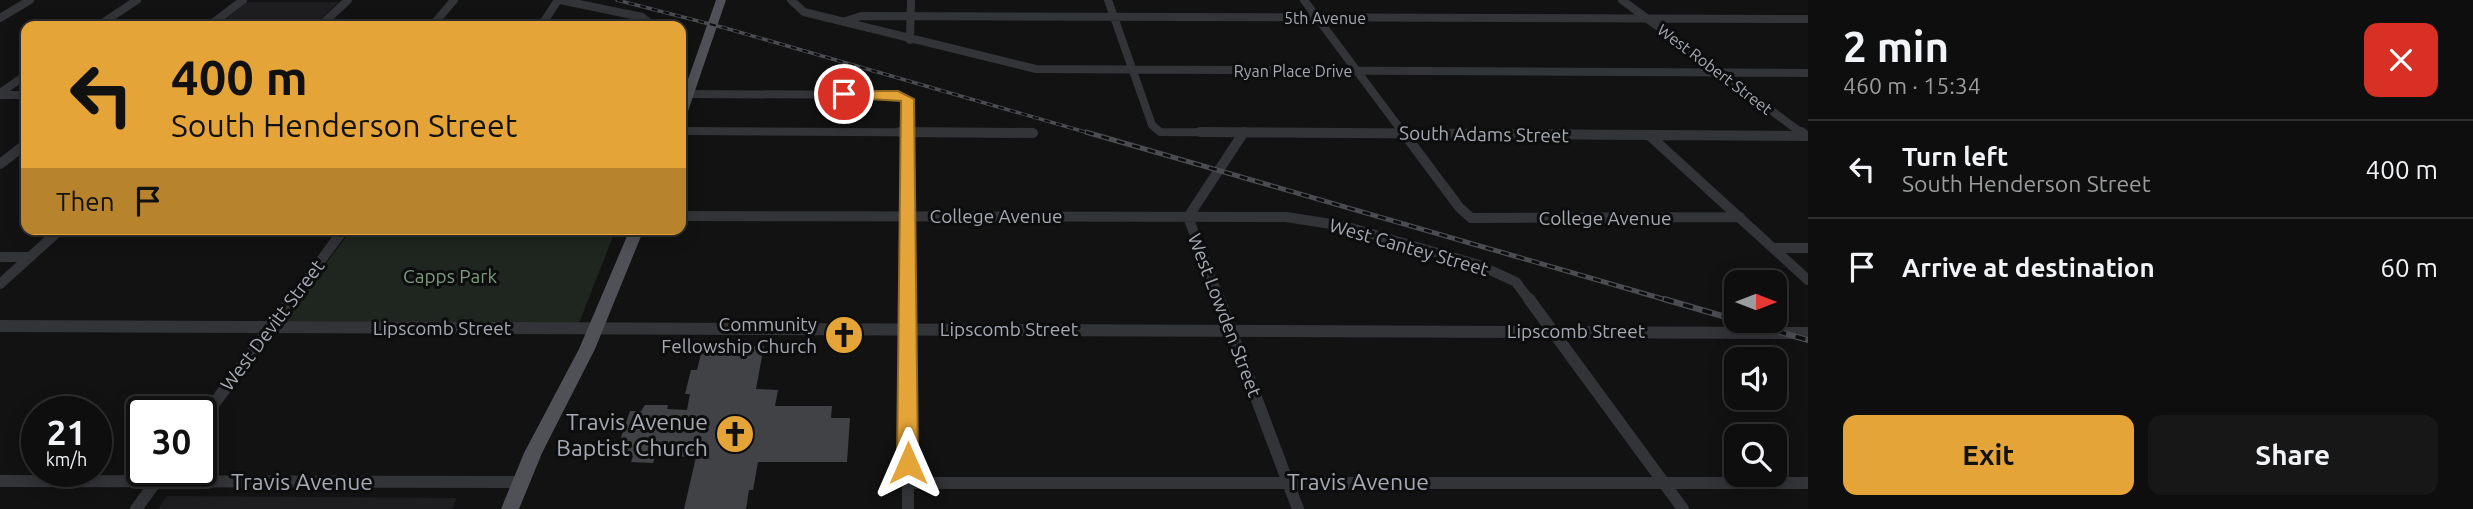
<!DOCTYPE html>
<meta charset="utf-8">
<style>
:root{--surface:#0e0e0e;--page:#171717;--text:#f1f3f6;--muted:#9b9c9e;--line:#2e2e2e;--accent:#e5a438}
body{margin:0;font-family:Ubuntu,sans-serif;background:var(--page);color:var(--text);height:100vh;display:flex;flex-direction:column;font-size:26px;white-space:nowrap}
*{box-sizing:border-box;margin:0}
p{font-size:23px;color:var(--muted)}
.icon{flex:none;width:38px;height:38px;fill:none;stroke:currentColor;stroke-width:2;stroke-linecap:round;stroke-linejoin:round}
.map{position:relative;flex:1;overflow:hidden}
.sheet{display:flex;flex-direction:column;background:var(--surface);width:665px}
.sheet>*{flex:none}
.guide{position:absolute;left:21px;top:21px;width:665px;height:214px;border-radius:14px;box-shadow:0 4px 18px #0003,0 0 0 2px var(--line);background:#e5a438;color:#111;overflow:hidden}
.needle{width:46px;rotate:90deg}
.fabs{position:absolute;left:1724px;top:270px;display:grid;gap:14px}
.fabs a{display:grid;place-items:center;width:63px;height:63px;border-radius:14px;background:var(--surface);box-shadow:0 4px 18px #0003,0 0 0 2px var(--line);font-size:35px}
.speed{position:absolute;left:21px;top:396px;display:flex;gap:14px;font-size:35px;font-weight:700;text-align:center}
.speed>*{display:grid;place-content:center;width:91px;height:91px;border-radius:50%;background:var(--surface);box-shadow:0 4px 18px #0003,0 0 0 2px var(--line);line-height:1}
.speed small{font-size:18px;font-weight:400}
.speed .limit{border:4px solid #111;border-radius:10px;background:#fff;color:#111}
.pin{position:absolute;display:grid;place-items:center;width:60px;height:60px;color:#fff;margin:-30px;border:4px solid #fff;border-radius:50%;box-shadow:0 2px 7px #0007}
.me{position:absolute;width:77px;margin:-38px;rotate:0deg;stroke-linejoin:round;filter:drop-shadow(0 0 5px #0008)}
.turn{display:flex;align-items:center;gap:24px;height:147px;padding:0 35px;font-size:32px}
.turn .icon{width:91px;height:91px;stroke-width:2.5}
.turn b{display:block;font-size:49px;line-height:60px}
.then{display:flex;align-items:center;height:66px;padding:0 35px;background:#0003;gap:14px;font-size:26px}
.round{display:grid;place-items:center;flex:none;width:74px;height:74px;border-radius:14px;background:var(--page)}
.overview{display:flex;align-items:center;justify-content:space-between;height:119px;padding:0 35px}
h1{font-size:42px;font-weight:700;line-height:52px}
.button{display:flex;gap:14px;margin-top:auto;padding:14px 35px}
.button a{flex:1;height:80px;border-radius:14px;background:var(--accent);color:#111;font-size:28px;font-weight:700;line-height:80px;text-align:center}
.button a+a{background:var(--page);color:var(--text)}
ul{padding:0;list-style:none}
li{display:flex;align-items:center;gap:21px;height:98px;padding:0 35px;border-top:2px solid var(--line)}
li div{flex:1}
li b{display:block;font-size:26px}
li em{font-style:normal}
main{display:flex;flex:1;min-height:0}
.map>svg:first-child{display:block}
.built{fill:#1e1e20}
.green{fill:#1e261f}
.building{fill:#414246}
.lines{fill:none;stroke-linecap:round;stroke-linejoin:round}
.minor-far2{stroke:#333438;stroke-width:8}
.minor-far1{stroke:#333438;stroke-width:10}
.minor{stroke:#333438;stroke-width:12}
.major{fill:#4f5157;fill-rule:evenodd}
.rail-far2-casing{stroke:#4a4c51;stroke-width:3.5}
.rail-far1-casing{stroke:#4a4c51;stroke-width:5}
.rail-casing{stroke:#4a4c51;stroke-width:6}
.rail-far2{stroke:#0d0d0e;stroke-width:2;stroke-dasharray:6;stroke-linecap:butt}
.rail-far1{stroke:#0d0d0e;stroke-width:2.5;stroke-dasharray:8;stroke-linecap:butt}
.rail{stroke:#0d0d0e;stroke-width:3.5;stroke-dasharray:10;stroke-linecap:butt}
.route{fill:#e5a438;stroke:#956b24;stroke-width:2}
.labels{text-anchor:middle;dominant-baseline:central;stroke-width:6;stroke-linejoin:round;paint-order:stroke}
.far-street-label{font-size:16px;fill:#a4a9b3;stroke:#0d0d0e}
.street-label{font-size:19px;fill:#a4a9b3;stroke:#0d0d0e}
.park-label{font-size:19px;fill:#7c9d7d;stroke:#0d0d0e}
.poi-label{font-size:19px;fill:#a4a9b3;stroke:#0d0d0e;text-anchor:end}
.near-poi-label{font-size:23px;fill:#a4a9b3;stroke:#0d0d0e;text-anchor:end}
.near-street-label{font-size:23px;fill:#a4a9b3;stroke:#0d0d0e}
</style>
<main>
<div class="map">
<svg width="1808" height="509" viewBox="0 0 1808 509">
<rect width="100%" height="100%" fill="#121213"/>
<!-- built -->
<path class="built" d="M247 2H339L313 26H217Z
M167 496 457 498 452 509H158Z"/>
<!-- green -->
<path class="green" d="M352 229H616L579 323 283 321Z"/>
<!-- building -->
<path class="building" d="M703 346H764L756 389 778 390 775 406H832L831 418H850L847 462H758L753 490H749L746 509H684L696 457 655 456 653 463 631 462 633 456 626 455 628 449H617L630 411H641L645 405H668L667 409 687 410 690 394H685L691 370H697Z"/>
<g class="lines">
<!-- minor-far2 -->
<path class="minor-far2" d="M560 0 642 17 653 26
M791 0 804 12 1036 69 1808 73
M1108 0 1152 125 1160 132 1483 134
M1304 0 1404 134
M1622 0 1803 134
M0 18 30 0
M843 22 861 16 1808 19
M98 26 137 0
M209 26 243 0
M320 26 348 0
M432 26 454 0
M541 26 558 0
M910 40 911 0
M0 93 26 75
M681 94 898 95 907 99V134
M0 95H26
M681 131 1033 133"/>
<!-- minor-far1 -->
<path class="minor-far1" d="M900 132 1033 133
M907 132V301
M1200 132 1808 136
M1403 132 1459 207 1471 218 1740 217
M1801 132 1806 136
M1650 136 1808 280
M0 164 26 144
M681 216 1286 217 1344 226 1479 265 1516 282 1530 301
M1773 248H1808
M0 257H30
M0 284 61 229
M291 301 344 229
M1220 301 1188 217 1244 132"/>
<!-- minor -->
<path class="minor" d="M907 299 908 509
M1219 299 1298 509
M1529 299 1683 509
M0 326 1808 333
M201 421 292 299
M0 481 521 482
M908 483H1808
M136 509 164 471"/>
<!-- major -->
<path class="major" d="M716 0H726L687 114 681 117V99Z
M630 229H644L595 349 542 453 519 509H501L524 453 579 349Z"/>
<defs>
<path id="rail-far2" d="M617 0 725 28 1092 134"/>
<path id="rail-far1" d="M1086 132 1670 301"/>
<path id="rail" d="M1664 299 1736 320
M1738 320 1808 340"/>
</defs>
<!-- rail-far2 casing -->
<use href="#rail-far2" class="rail-far2-casing"/>
<!-- rail-far1 casing -->
<use href="#rail-far1" class="rail-far1-casing"/>
<!-- rail casing -->
<use href="#rail" class="rail-casing"/>
<!-- rail-far2 -->
<use href="#rail-far2" class="rail-far2"/>
<!-- rail-far1 -->
<use href="#rail-far1" class="rail-far1"/>
<!-- rail -->
<use href="#rail" class="rail"/>
</g>
<!-- route -->
<path class="route" d="M844 91H898L914 99 918 463 915 469 908 471 900 469 897 463 901 101 839 97 838 94Z"/>
<!-- icons -->
<defs>
<symbol id="church-disc" viewBox="-11 -11 22 22"><circle r="9.5" fill="#e5a438" stroke="#0d0d0e"/><path d="M-1.2-6h2.4v3.5h3.3v2.4h-3.3V6h-2.4V-.1h-3.3v-2.4h3.3Z" fill="#111"/></symbol>
</defs>
<g fill-rule="evenodd">
<use href="#church-disc" x="822" y="313" width="44" height="44"/>
<use href="#church-disc" x="713" y="412" width="44" height="44"/>
</g>
<g class="labels">
<!-- far-street labels -->
<g class="far-street-label">
<text x="1325" y="18">5th Avenue</text>
<text transform="translate(1715 69) rotate(37)">West Robert Street</text>
<text x="1293" y="71">Ryan Place Drive</text>
</g>
<!-- street labels -->
<g class="street-label">
<text transform="translate(1484 134) rotate(1)">South Adams Street</text>
<text x="996" y="216">College Avenue</text>
<text x="1605" y="218">College Avenue</text>
<text transform="translate(1409 247) rotate(16)">West Cantey Street</text>
<text transform="translate(1225 315) rotate(69)">West Lowden Street</text>
<text transform="translate(272 325) rotate(-53)">West Devitt Street</text>
<text x="442" y="328">Lipscomb Street</text>
<text x="1009" y="329">Lipscomb Street</text>
<text x="1576" y="331">Lipscomb Street</text>
</g>
<!-- park labels -->
<g class="park-label">
<text x="450" y="276">Capps Park</text>
</g>
<!-- poi labels -->
<g class="poi-label">
<text x="817" y="324">Community<tspan x="817" dy="22">Fellowship Church</tspan></text>
</g>
<!-- near-poi labels -->
<g class="near-poi-label">
<text x="708" y="421">Travis Avenue<tspan x="708" dy="26">Baptist Church</tspan></text>
</g>
<!-- near-street labels -->
<g class="near-street-label">
<text x="302" y="481">Travis Avenue</text>
<text x="1358" y="481">Travis Avenue</text>
</g>
</g>
</svg>
<div class="fabs">
<a><svg class="needle" viewBox="-14 -14 28 28"><path d="M0-13l5 13h-10z" fill="#e53935"/><path d="M0 13l5-13h-10z" fill="#9b9c9e"/></svg></a>
<a><svg class="icon" aria-label="sound" viewBox="0 0 24 24"><path d="M4 9h4l5-4v14l-5-4H4zM17 9q2 3 0 6"/></svg></a>
<a><svg class="icon" aria-label="search" viewBox="0 0 24 24"><circle cx="10" cy="10" r="6"/><path d="M15 15l6 6"/></svg></a>
</div>
<div class="speed"><div>21<small>km/h</small></div><div class="limit">30</div></div>
<div class="pin" style="left:844px;top:94px;background:#d93025"><svg class="icon" aria-label="arrive" viewBox="0 0 24 24"><path d="M6 21V4h12l-3 4 3 4H6"/></svg></div>
<svg class="me" style="left:908px;top:463px" viewBox="-20 -20 40 40"><path d="M0-17L14 15 0 8-14 15z" fill="#e5a438" stroke="#fff" stroke-width="4"/></svg>
<div class="guide">
<div class="turn"><svg class="icon" aria-label="left" viewBox="0 0 24 24"><path d="M17 20v-9H6M10 6l-5 5 5 5"/></svg><div><b>400 m</b>South Henderson Street</div></div>
<div class="then">Then<svg class="icon" aria-label="arrive" viewBox="0 0 24 24"><path d="M6 21V4h12l-3 4 3 4H6"/></svg></div>
</div>
</div>
<section class="sheet">
<div class="overview"><div><h1>2 min</h1><p>460 m · 15:34</p></div><a class="round" style="background:#d93025;color:#fff"><svg class="icon" aria-label="close" viewBox="0 0 24 24"><path d="M6 6l12 12M18 6L6 18"/></svg></a></div>
<ul>
<li><svg class="icon" aria-label="left" viewBox="0 0 24 24"><path d="M17 20v-9H6M10 6l-5 5 5 5"/></svg><div><b>Turn left</b><p>South Henderson Street</p></div><em>400 m</em></li>
<li><svg class="icon" aria-label="arrive" viewBox="0 0 24 24"><path d="M6 21V4h12l-3 4 3 4H6"/></svg><div><b>Arrive at destination</b></div><em>60 m</em></li>
</ul>
<div class="button"><a>Exit</a><a>Share</a></div>
</section>
</main>
